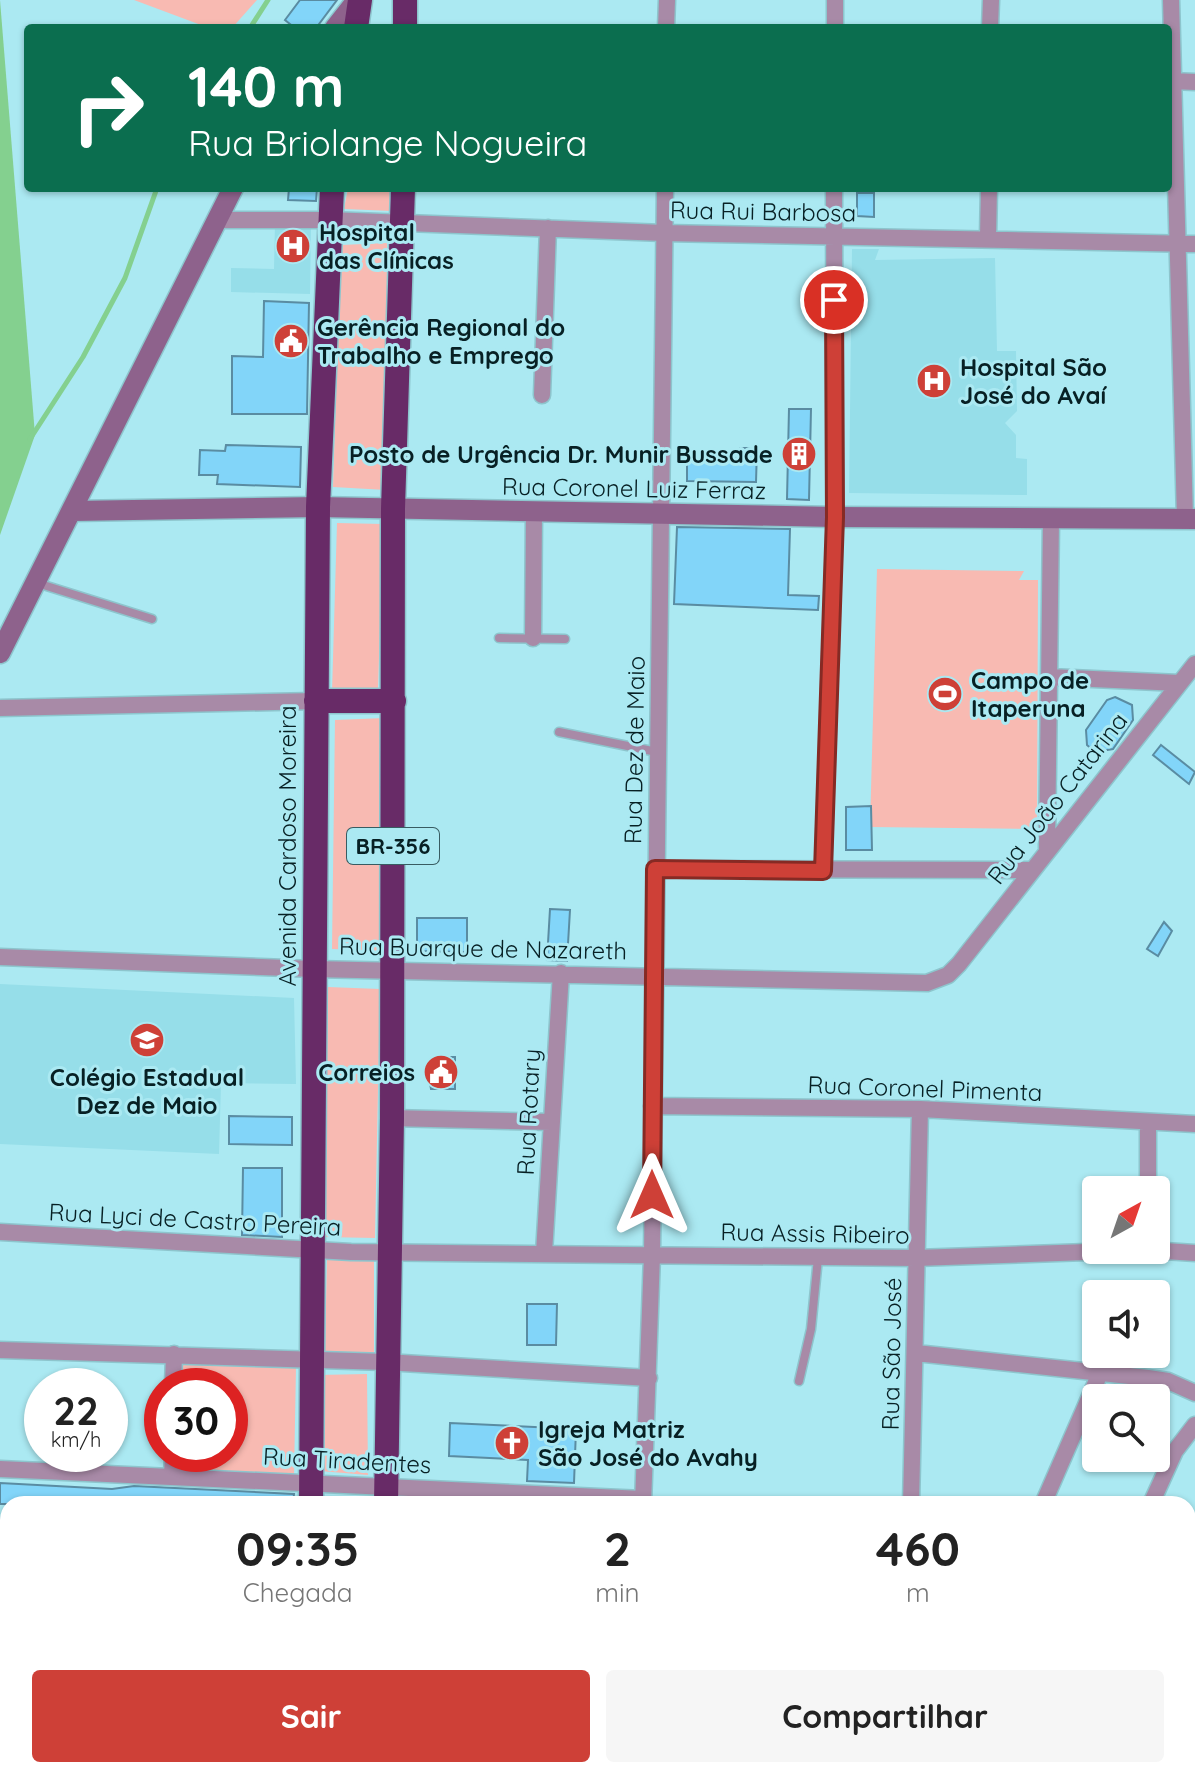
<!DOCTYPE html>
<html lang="pt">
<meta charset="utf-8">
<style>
:root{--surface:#fff;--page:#f6f6f6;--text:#222;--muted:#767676;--accent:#ce4037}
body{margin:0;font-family:Quicksand,sans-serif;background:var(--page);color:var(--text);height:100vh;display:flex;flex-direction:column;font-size:30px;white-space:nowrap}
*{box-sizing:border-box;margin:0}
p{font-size:26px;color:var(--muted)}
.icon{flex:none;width:44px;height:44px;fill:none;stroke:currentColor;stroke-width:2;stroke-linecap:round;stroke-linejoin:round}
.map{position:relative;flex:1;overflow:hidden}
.details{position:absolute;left:0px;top:1496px;width:1196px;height:282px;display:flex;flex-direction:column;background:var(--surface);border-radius:24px 24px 0 0;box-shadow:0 2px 6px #0004}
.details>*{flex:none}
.guide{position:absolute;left:24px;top:24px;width:1148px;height:168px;border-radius:8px;box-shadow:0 2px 6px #0004;background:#0b6e4f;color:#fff;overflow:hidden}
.needle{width:52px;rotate:40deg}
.fabs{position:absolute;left:1082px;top:1176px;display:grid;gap:16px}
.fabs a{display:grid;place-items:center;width:88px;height:88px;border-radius:8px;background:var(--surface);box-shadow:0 2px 6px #0004;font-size:40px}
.speed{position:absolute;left:24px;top:1368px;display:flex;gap:16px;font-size:40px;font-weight:700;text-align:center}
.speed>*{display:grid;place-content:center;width:104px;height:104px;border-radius:50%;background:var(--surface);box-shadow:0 2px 6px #0004;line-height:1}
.speed small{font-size:20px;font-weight:400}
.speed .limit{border:12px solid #d22;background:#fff;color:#111}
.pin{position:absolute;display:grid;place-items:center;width:68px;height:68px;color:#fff;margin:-34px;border:4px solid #fff;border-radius:50%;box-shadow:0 2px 8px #0007}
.me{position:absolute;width:88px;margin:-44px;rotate:0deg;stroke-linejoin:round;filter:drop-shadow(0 0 6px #0008)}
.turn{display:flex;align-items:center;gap:28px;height:168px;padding:0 32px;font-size:36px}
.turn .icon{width:104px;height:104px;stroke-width:2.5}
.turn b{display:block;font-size:56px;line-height:68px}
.eta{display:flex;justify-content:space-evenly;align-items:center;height:136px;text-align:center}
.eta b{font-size:48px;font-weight:700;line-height:56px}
.cta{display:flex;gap:16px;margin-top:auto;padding:16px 32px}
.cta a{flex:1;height:92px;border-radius:8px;background:var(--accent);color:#fff;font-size:32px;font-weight:700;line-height:92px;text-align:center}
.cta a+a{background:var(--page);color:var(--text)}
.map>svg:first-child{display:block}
.built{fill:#96dee9}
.green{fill:#f8bab2}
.water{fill:#84d08f}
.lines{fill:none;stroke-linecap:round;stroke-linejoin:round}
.stream{stroke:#84d08f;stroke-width:5}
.building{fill:#82d5f9;stroke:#5a8ca2;stroke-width:2}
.lane-casing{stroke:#8dc5cd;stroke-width:11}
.street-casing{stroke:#8dc5cd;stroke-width:19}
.secondary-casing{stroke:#8dc5cd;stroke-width:23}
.highway-casing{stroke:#8dc5cd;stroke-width:27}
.lane{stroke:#a88aa7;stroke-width:8}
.street{stroke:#a88aa7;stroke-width:16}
.secondary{stroke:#8e628c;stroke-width:20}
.highway{stroke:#682b67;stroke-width:24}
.route-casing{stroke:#862a24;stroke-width:20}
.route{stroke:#ce4037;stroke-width:14}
.labels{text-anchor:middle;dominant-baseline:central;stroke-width:6;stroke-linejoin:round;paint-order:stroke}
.shield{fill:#abe9f2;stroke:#385c62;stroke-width:2}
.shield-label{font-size:22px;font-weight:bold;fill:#072024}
.street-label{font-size:24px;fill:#072024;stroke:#abe9f2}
.poi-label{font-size:24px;font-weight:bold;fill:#072024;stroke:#abe9f2;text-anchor:start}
</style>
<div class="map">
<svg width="1195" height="1777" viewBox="0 0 1195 1777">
<rect width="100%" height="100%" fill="#abe9f2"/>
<!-- built -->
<path class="built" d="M275 222 311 223 310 294 231 292V268L274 269Z
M852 249H879L875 260 995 258 997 351H1016L1017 411 1005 423 1016 435V458L1027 459V495L849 493Z
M0 984 294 998 296 1084 221 1083 219 1154 0 1144Z"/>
<!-- green -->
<path class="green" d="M134 0H257L232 28H209Z
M348 188H392V211L344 209Z
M387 243 386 490 333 487 341 245Z
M337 523 383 524 378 690 332 692Z
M877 569 1024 571 1019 580H1038L1037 829 870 827Z
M385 718 383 951 332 949 335 720Z
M328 987 380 989 375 1238 324 1237Z
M327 1259 374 1261V1355L325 1352Z
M181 1365 296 1367 294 1476 179 1474V1454H230V1386H180Z
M367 1374 368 1475 320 1471 318 1375Z"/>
<!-- water -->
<path class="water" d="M0 0 35 435 0 535Z"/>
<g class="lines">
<!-- stream -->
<path class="stream" d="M250 28 268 0
M30 439 83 357 125 278 157 188"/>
</g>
<!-- building -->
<path class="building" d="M300 0H337L316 28H295L285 20Z
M289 188H317L316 201 288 200Z
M857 193H874V217L857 216Z
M264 301 309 303 307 414H232V356L263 357Z
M789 409H811L809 500 787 499Z
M226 445 301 447 300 487 217 484 218 475H199L200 450 225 451Z
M740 448H757L756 482 687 481V457L740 458Z
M677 527 790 529 788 595 819 596 818 610 674 604Z
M1115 697 1132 705 1133 720 1113 749 1095 752 1087 745 1086 730 1107 700Z
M1161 745 1195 772 1189 784 1153 755Z
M871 806 872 850H846V807Z
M550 909 570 910 567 961 547 960Z
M417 918H467V952L417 951Z
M1164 922 1172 931 1158 956 1147 949Z
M433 1057H455V1089H431L427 1064H433Z
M229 1116 292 1117V1145L229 1144Z
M243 1168H282V1237L242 1235Z
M527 1304H557L556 1345H527Z
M450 1423 576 1429 574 1483 527 1481 528 1460 449 1456Z
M0 1483 112 1489 134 1486 294 1494 293 1504H0Z"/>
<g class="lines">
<defs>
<path id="lane" d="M37 583 152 619
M499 638 565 639
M559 732 657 752
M799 1381 811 1329 818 1258"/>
<path id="street" d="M1171 0 1185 518
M666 28 667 0
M835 28V0
M990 28 991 0
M1173 81 1195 82
M216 220H329L664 233 1195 244
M988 237 989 188
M542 395 548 228
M533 638 534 512
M1050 677 1179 683
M0 708 316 701
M1047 848 1051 519
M655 869 1030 870
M823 871 835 517 834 188
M0 957 314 969 927 983 948 975 959 964 1195 664
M652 1106 920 1109 1195 1124
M392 1118 551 1122
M1148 1123V1190
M0 1232 351 1252 916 1258 1144 1250
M1150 1250 1195 1253
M544 1253 561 973
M0 1350 386 1362 649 1378
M916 1353 1148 1378 1168 1381 1195 1393
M173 1386 174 1354
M0 1469 643 1499
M172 1476 173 1454
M643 1504 652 1255 665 188
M911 1504 920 1109
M1043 1504 1101 1371
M1151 1504 1175 1451 1195 1425
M1188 1608 1195 1606
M687 1770V1777
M906 1770 908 1777
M1021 1770 1143 1777"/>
<path id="secondary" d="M335 28 357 0
M72 511 318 507 835 517 1195 519
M0 653 233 188
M0 1619 8 1676
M21 1770 22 1777"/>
<path id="highway" d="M356 28 360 0
M405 28V0
M316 701H394
M311 1504 318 507 332 188
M386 1504 392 1118 393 509 403 188
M309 1777V1770
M381 1777V1770"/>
</defs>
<!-- lane casing -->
<use href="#lane" class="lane-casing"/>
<!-- street casing -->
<use href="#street" class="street-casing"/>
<!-- secondary casing -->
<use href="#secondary" class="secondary-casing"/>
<!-- highway casing -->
<use href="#highway" class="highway-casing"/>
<!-- lane -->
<use href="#lane" class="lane"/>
<!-- street -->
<use href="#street" class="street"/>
<!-- secondary -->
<use href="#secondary" class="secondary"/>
<!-- highway -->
<use href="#highway" class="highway"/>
</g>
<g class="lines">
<defs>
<path id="route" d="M652 1195 655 869 823 871 835 517 834 300"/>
</defs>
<!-- route casing -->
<use href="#route" class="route-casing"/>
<!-- route -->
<use href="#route" class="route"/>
</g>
<!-- icons -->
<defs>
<symbol id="hospital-disc" viewBox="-11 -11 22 22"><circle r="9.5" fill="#ce4037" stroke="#abe9f2"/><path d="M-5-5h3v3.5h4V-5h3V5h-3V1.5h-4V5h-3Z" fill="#fff"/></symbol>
<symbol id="civic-disc" viewBox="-11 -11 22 22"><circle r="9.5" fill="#ce4037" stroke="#abe9f2"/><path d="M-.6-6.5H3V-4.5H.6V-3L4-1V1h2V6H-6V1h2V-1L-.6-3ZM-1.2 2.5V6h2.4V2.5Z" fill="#fff"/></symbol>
<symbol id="building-disc" viewBox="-11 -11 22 22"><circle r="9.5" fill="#ce4037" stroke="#abe9f2"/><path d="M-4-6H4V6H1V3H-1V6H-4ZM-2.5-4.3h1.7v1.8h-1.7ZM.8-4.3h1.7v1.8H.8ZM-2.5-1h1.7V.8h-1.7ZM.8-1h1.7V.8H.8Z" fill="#fff"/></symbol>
<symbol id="stadium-disc" viewBox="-11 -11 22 22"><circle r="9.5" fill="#ce4037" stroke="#abe9f2"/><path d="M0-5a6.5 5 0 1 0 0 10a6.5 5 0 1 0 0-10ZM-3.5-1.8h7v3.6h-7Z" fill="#fff"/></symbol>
<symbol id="school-disc" viewBox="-11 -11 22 22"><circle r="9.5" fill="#ce4037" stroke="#abe9f2"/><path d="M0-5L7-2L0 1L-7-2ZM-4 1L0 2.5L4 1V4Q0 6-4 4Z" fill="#fff"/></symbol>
<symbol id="church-disc" viewBox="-11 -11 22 22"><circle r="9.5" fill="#ce4037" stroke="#abe9f2"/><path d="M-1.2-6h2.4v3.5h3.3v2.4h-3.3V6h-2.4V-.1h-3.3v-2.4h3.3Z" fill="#fff"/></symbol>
</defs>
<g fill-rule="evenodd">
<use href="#hospital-disc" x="273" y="226" width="40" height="40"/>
<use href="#civic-disc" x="271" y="321" width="40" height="40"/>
<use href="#hospital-disc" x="914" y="361" width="40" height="40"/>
<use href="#building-disc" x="779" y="434" width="40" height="40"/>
<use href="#stadium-disc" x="925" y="674" width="40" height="40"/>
<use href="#school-disc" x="127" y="1020" width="40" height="40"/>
<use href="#civic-disc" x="421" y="1052" width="40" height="40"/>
<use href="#church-disc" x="492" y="1423" width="40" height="40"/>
</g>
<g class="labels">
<!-- shield labels -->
<rect class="shield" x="347" y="828" width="92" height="36" rx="6"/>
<g class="shield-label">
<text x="393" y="846">BR-356</text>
</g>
<!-- street labels -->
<g class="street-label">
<text transform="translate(763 211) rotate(1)">Rua Rui Barbosa</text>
<text transform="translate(634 488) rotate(1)">Rua Coronel Luiz Ferraz</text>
<text transform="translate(634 750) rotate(-89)">Rua Dez de Maio</text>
<text transform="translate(1057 798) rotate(-52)">Rua João Catarina</text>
<text transform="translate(287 846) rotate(-90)">Avenida Cardoso Moreira</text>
<text transform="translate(483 948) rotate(1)">Rua Buarque de Nazareth</text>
<text transform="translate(925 1088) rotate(2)">Rua Coronel Pimenta</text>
<text transform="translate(528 1112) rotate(-87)">Rua Rotary</text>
<text transform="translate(195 1219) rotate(3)">Rua Lyci de Castro Pereira</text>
<text transform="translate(815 1233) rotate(1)">Rua Assis Ribeiro</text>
<text transform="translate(891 1354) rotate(-89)">Rua São José</text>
<text transform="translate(347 1460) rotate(3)">Rua Tiradentes</text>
</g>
<!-- poi labels -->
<g class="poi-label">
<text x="319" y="232">Hospital<tspan x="319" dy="28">das Clínicas</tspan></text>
<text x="317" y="327">Gerência Regional do<tspan x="317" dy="28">Trabalho e Emprego</tspan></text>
<text x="960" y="367">Hospital São<tspan x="960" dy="28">José do Avaí</tspan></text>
<text x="773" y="454" text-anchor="end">Posto de Urgência Dr. Munir Bussade</text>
<text x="971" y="680">Campo de<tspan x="971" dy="28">Itaperuna</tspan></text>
<text x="415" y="1072" text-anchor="end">Correios</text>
<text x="147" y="1077" text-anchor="middle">Colégio Estadual<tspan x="147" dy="28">Dez de Maio</tspan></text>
<text x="538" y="1429">Igreja Matriz<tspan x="538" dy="28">São José do Avahy</tspan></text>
</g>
</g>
</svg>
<div class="fabs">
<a><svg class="needle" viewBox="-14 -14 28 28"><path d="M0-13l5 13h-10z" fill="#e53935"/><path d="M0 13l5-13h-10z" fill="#767676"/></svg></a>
<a><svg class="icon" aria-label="sound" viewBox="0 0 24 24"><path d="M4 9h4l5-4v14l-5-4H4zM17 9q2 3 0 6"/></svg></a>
<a><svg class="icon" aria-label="search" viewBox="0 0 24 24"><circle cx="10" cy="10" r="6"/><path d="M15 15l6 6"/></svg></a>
</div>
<div class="speed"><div>22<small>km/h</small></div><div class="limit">30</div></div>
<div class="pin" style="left:834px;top:300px;background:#d93025"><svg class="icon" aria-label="arrive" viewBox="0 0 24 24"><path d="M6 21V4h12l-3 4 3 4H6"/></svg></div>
<svg class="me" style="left:652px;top:1195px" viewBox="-20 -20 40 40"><path d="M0-17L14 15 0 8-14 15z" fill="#ce4037" stroke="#fff" stroke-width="4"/></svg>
<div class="guide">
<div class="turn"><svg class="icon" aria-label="right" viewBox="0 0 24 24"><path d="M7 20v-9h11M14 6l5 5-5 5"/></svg><div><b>140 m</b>Rua Briolange Nogueira</div></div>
</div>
<section class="details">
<div class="eta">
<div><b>09:35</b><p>Chegada</p></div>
<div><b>2</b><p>min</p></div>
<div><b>460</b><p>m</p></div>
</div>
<div class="cta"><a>Sair</a><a>Compartilhar</a></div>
</section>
</div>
